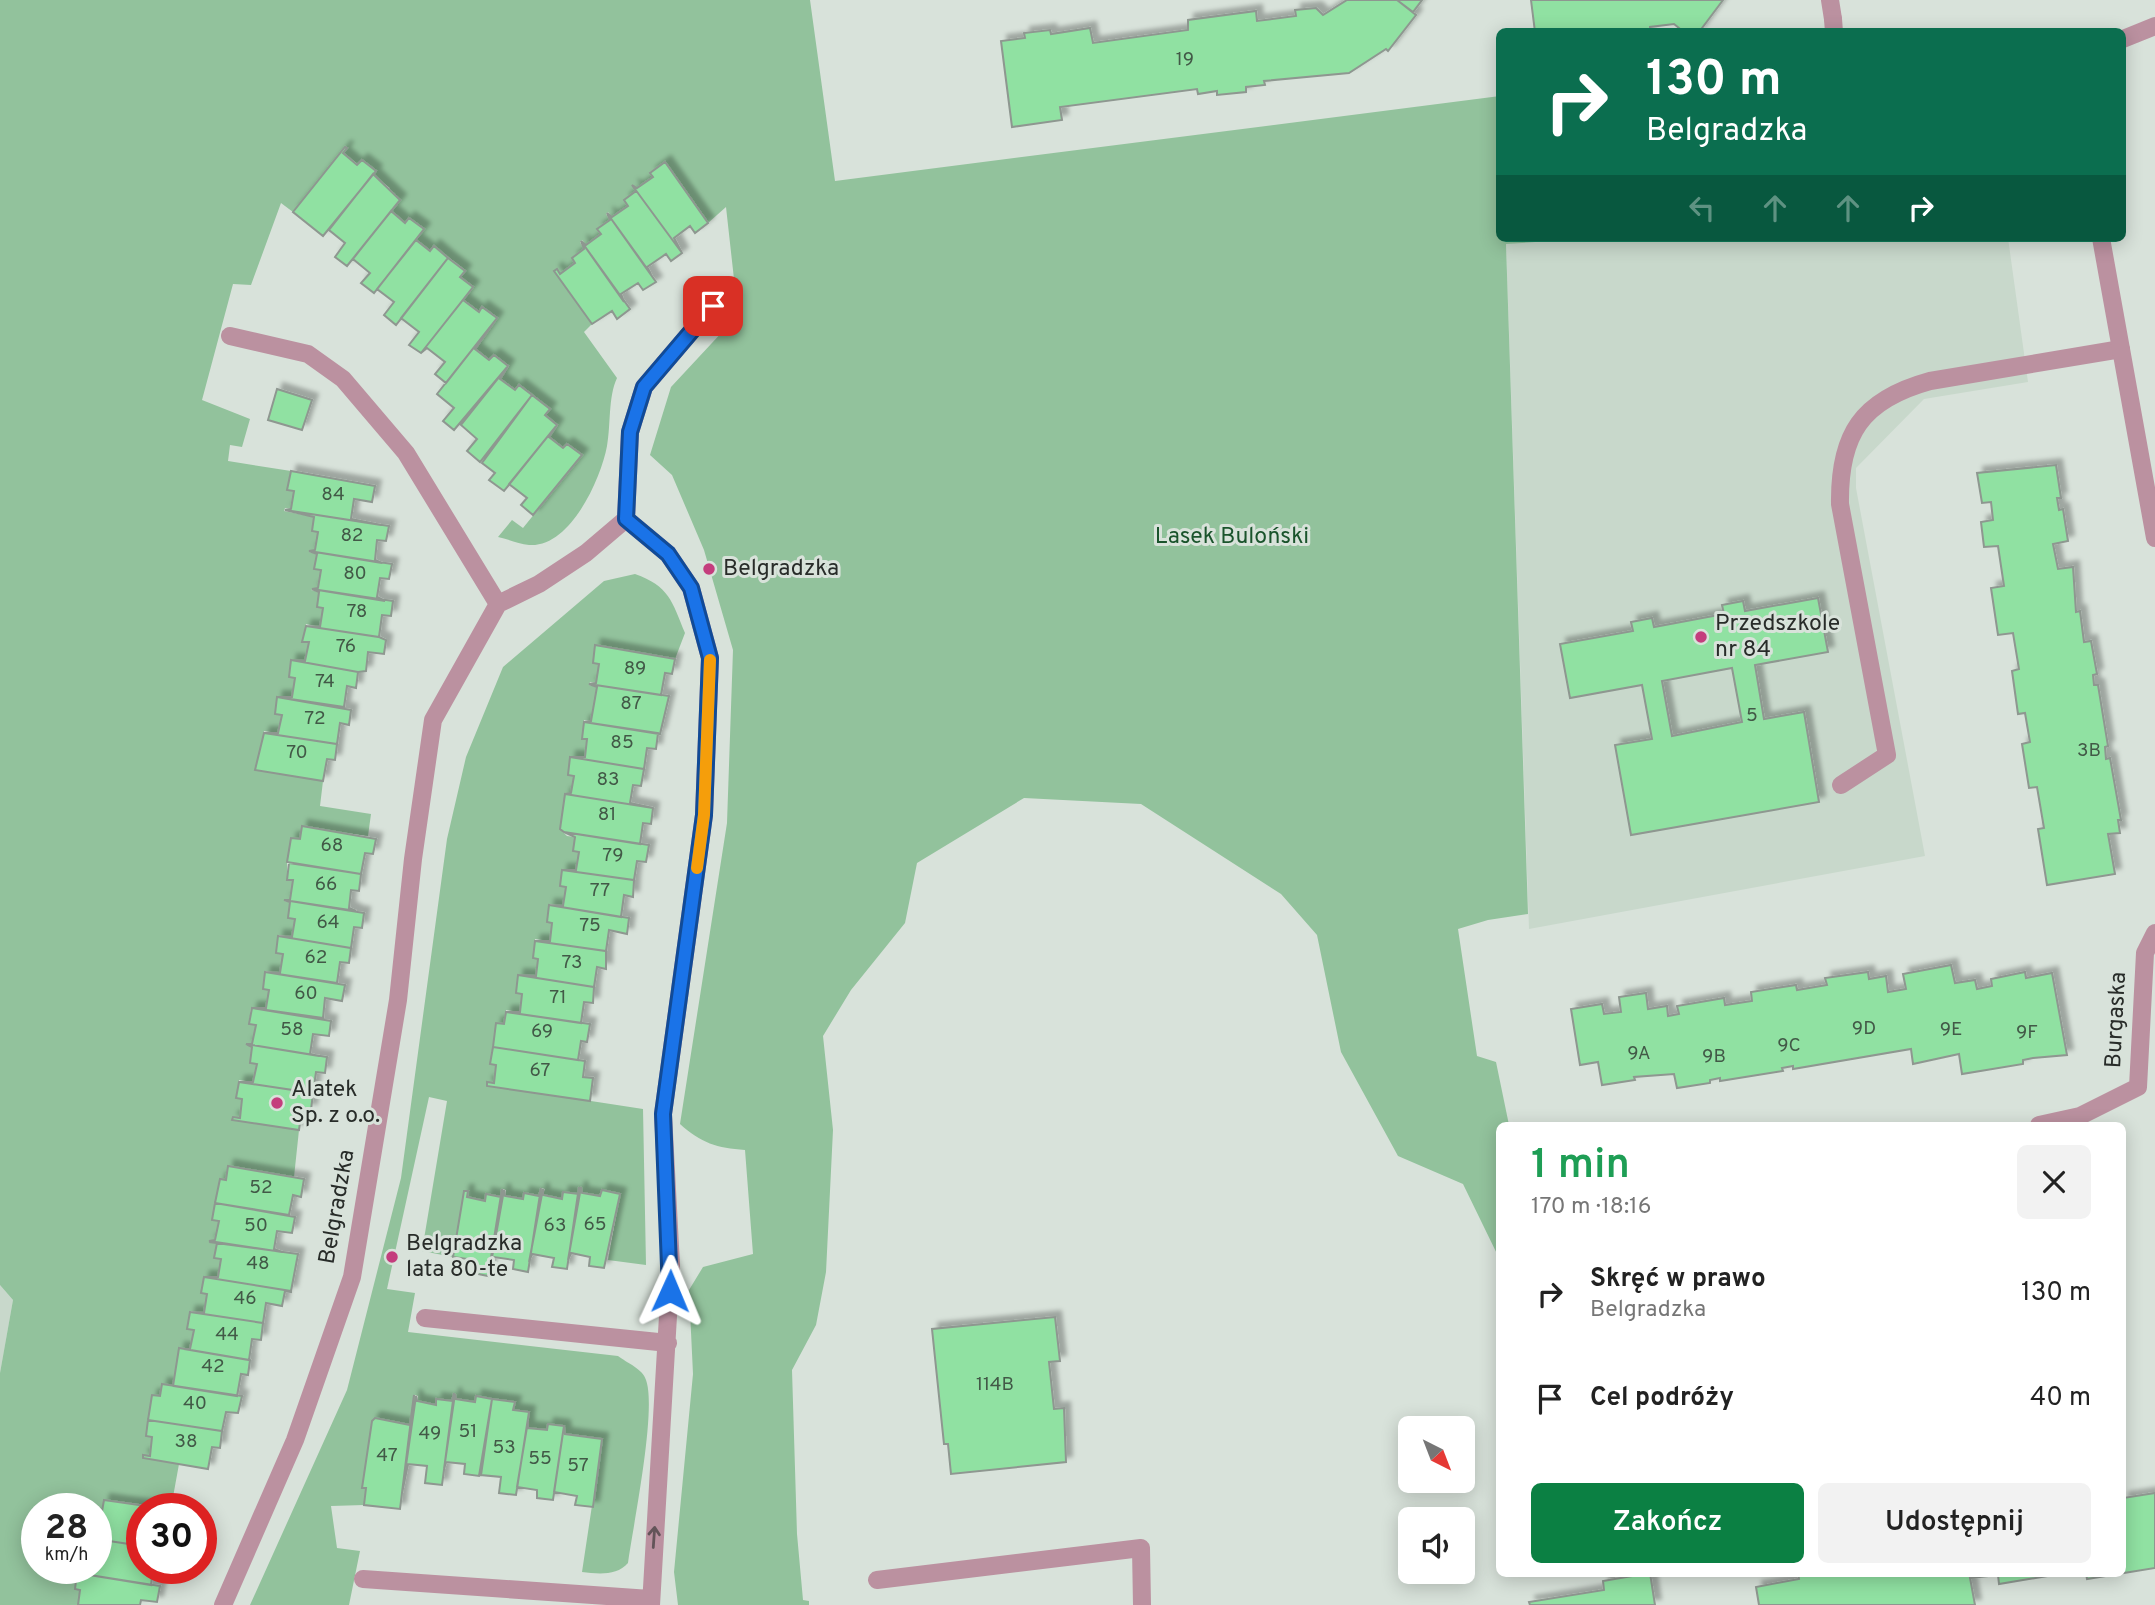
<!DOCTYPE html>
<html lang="pl">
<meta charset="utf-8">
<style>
:root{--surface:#fff;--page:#f2f2f2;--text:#222;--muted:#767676;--accent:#0b8043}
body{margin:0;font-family:Overpass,sans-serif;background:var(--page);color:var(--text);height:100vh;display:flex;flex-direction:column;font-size:26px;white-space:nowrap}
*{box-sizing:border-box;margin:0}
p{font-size:23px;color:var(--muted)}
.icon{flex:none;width:38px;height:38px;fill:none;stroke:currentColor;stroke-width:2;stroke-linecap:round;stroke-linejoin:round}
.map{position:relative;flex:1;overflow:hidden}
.details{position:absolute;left:1496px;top:1122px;width:630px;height:455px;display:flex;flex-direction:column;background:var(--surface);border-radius:10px;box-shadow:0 4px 18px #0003}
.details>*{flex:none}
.banner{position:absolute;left:1496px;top:28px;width:630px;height:214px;border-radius:10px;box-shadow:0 4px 18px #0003;background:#0b6e4f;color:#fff;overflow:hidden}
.needle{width:46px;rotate:138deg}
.tools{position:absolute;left:1398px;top:1416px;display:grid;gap:14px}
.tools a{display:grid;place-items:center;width:77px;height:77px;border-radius:10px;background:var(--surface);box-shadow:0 4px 18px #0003;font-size:35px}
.speed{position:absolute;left:21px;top:1493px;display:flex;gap:14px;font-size:35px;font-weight:700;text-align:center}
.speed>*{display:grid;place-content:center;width:91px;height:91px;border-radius:50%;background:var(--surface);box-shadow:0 4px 18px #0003;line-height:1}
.speed small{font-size:18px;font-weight:400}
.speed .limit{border:10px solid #d22;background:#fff;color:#111}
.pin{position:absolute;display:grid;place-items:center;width:60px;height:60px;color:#fff;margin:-30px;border-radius:14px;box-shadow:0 4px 10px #0006}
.me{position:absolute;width:77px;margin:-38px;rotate:1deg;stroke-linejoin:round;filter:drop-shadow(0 0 5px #0008)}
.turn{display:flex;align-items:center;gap:24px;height:147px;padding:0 35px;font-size:32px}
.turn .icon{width:91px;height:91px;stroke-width:2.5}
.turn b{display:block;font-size:49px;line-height:60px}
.lanes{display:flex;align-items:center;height:66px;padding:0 35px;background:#0003;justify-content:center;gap:35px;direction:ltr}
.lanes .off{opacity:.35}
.round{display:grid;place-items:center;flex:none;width:74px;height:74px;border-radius:10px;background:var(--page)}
.headline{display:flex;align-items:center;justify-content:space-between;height:119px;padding:0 35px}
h1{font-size:42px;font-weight:600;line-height:52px;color:#1e9e55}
.action{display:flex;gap:14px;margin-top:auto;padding:14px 35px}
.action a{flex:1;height:80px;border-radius:10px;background:var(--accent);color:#fff;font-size:28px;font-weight:600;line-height:80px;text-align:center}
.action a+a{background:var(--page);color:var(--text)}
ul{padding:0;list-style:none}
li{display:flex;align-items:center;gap:21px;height:105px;padding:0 35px}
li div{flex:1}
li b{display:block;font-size:26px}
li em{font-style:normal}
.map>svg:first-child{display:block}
.built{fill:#c8d8cb}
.green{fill:#92c29c}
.building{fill:#90e1a2;stroke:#8e9790;stroke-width:2;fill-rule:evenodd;filter:url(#shadow)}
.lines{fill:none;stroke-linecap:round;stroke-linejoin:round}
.lane{stroke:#bb91a0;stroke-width:18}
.street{stroke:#bb91a0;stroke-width:18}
.oneway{stroke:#635459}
.route-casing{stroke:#114b97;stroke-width:18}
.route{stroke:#1a73e8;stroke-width:12}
.slow{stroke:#f59e0b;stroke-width:12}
.poi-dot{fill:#c43d7d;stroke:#d8e2da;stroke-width:2.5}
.labels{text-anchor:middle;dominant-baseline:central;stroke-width:6;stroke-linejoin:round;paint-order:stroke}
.number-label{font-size:19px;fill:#425947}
.park-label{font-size:23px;fill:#1a542c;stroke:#d8e2da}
.poi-label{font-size:23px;fill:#282c29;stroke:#d8e2da;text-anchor:start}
.street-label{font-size:23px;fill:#282c29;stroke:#d8e2da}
</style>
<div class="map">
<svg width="2155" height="1605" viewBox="0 0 2155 1605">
<defs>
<filter id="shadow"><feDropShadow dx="6" dy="-6" stdDeviation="2" flood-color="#0004"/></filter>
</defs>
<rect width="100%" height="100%" fill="#d8e2da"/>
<!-- built -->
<path class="built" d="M1596 238H2008L2028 382 1924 399 1856 468V488L1925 856 1529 929 1506 243Z
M0 1285 13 1300 0 1373Z"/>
<!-- green -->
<path class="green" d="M0 0H810L835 181 1500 96V238H1596L1506 244 1528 914 1488 920 1458 929 1477 1056 1496 1062 1509 1125H1500V1260L1463 1184 1398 1156 1341 1052 1317 935 1281 894 1141 804 1024 798 917 863 905 923 851 990 823 1036 833 1130 826 1272 816 1325 792 1370 797 1534 803 1600 809 1601V1605H678L674 1572 693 1374 689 1290 703 1267 753 1254 745 1150C717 1148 701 1143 680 1124L727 823 733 650 704 550 672 475 650 455 671 387 738 315 726 207 708 223 665 162 650 172 653 177 638 188 632 185 636 191 624 200 628 206 612 217 608 212 606 214 610 220 598 229 601 234 586 245 582 240 580 242 584 249 572 258 575 263 560 274 555 270 592 324 584 332 617 378C608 397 611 425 607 446 601 479 570 548 529 545 519 544 508 539 498 537L512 520 523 528 582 455 568 444 563 448 549 437 558 425 545 415 549 408 519 385 515 390 500 379 509 366 494 355 489 360 475 349 497 319 483 307 479 312 463 300 473 288 460 277 465 270 434 246 430 251 416 240 423 229 409 218 405 223 391 211 399 200 388 190 390 188 343 153 345 147 293 212 281 203 251 285 233 284 202 400 250 419 242 447 230 445 228 461 291 471 287 489 294 491 291 509 285 508 284 511 314 517 312 530 318 532 315 550 309 552 317 554 314 569 321 570 318 588 311 590 319 592 317 606 323 608 320 627 306 624 303 641 309 642 305 661 291 660 289 677 295 678 292 697 277 696 275 714 282 715 278 733 264 731 255 770 323 781 320 806 371 814 368 836 302 827 300 839 287 862V879L293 880 290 900 284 901 290 902 295 919 292 937 279 935 276 953 283 954 280 973 265 971 263 988 269 990 266 1008H251L249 1024 256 1025 252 1044 246 1045 252 1047 250 1063 257 1064 253 1082 239 1080 236 1097 242 1099 240 1118 233 1117V1120L299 1130 294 1177 229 1166C225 1185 215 1200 212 1219L219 1221 215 1240 209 1241 217 1243 214 1258 221 1259 218 1277 204 1276 201 1293 207 1294 204 1313 190 1311 187 1329 194 1330 190 1349H179L173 1386 162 1384 160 1396 152 1395 146 1436 152 1437 150 1456 143 1458 179 1464 171 1508 104 1500 101 1517 96 1516V1508H37V1568H92L91 1573 77 1572 75 1589 80 1590 78 1605H0V1373L13 1300 0 1285Z
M635 574C669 586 672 601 685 633L675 659 595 646 593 663 599 664 596 683 590 682 589 685 597 687 591 721 584 720 582 738 587 739 585 757 570 756 568 774 574 776 571 793H565L560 829 567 836 575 837 579 852 576 870H562L560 886 566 887 563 906 549 904 547 922 552 923 550 941 535 939 533 957 538 959 536 976 518 975 522 994 520 1012 506 1010 504 1024H496L490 1064 496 1065 494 1083 488 1082 487 1085 643 1109 646 1265 608 1260 620 1194 602 1191 600 1196 582 1193 580 1187 578 1194 563 1192 562 1199 543 1195 545 1189 541 1188 539 1196 525 1194 523 1199 505 1196 506 1190 503 1189 501 1197 487 1194 485 1201 467 1197 468 1191H464L453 1257 422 1251 447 1101 429 1097 387 1289 415 1293 408 1332 618 1356C627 1363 643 1369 646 1380 657 1410 633 1526 628 1563 617 1576 598 1574 582 1572L602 1439 565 1434 564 1426 548 1424 547 1430 528 1428 529 1412 513 1410 514 1402 476 1397 475 1402 456 1399 454 1393 452 1401 437 1399 436 1405 417 1401 418 1396 415 1395 410 1425 376 1418 363 1488H366L364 1505 331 1506 337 1548 360 1551 349 1605H250L347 1390 401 1178 447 839 466 757 503 667 604 581Z"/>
<!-- building -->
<path class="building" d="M1347 0H1397L1416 15 1388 51 1386 49 1349 73 1264 81 1265 85 1246 87V92L1217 95V91L1198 94 1197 89 1060 107 1062 120 1012 127 1001 41 1025 38 1024 33 1050 30 1051 34 1090 28 1093 43 1188 30V20L1256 11 1257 21 1296 16 1295 10 1316 8 1323 15Z
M1397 0H1422L1413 12Z
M1531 0H1723L1699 32H1684L1674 24 1650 27V32H1535Z
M345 147 347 148 343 153 357 165 362 160 376 171 323 236 293 212Z
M665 162 708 223 695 233 690 226 674 238 682 253 632 185 637 188 653 177 650 173Z
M373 174 400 200 347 266 335 257 345 243 329 230Z
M632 185 682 253 671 261 666 254 647 267 651 274 607 213 612 217 628 206 624 200 636 191Z
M391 211 405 223 409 218 424 229 374 293 361 283 370 273 353 259Z
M607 213 656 282 643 290 638 283 621 294 624 302 581 241 586 245 601 234 597 229 610 220Z
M416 240 430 251 434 246 448 258 396 325 384 315 394 302 377 289Z
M581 241 630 309 617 319 612 311 592 324 554 271 557 269 560 274 575 263 572 258 584 249Z
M448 258 465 271 460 277 473 287 421 353 409 345 419 332 401 318Z
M463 300 479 312 482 307 497 318 446 383 435 374 445 362 427 348 421 353Z
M497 318 475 349 489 360 494 355 508 366 454 430 443 421 454 408 437 394Z
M508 366 500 379 515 390 519 385 532 395 480 462 467 451 477 439 461 425Z
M277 389 312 400 302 430 268 420Z
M532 395 550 409 545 415 557 425 504 491 489 480 495 473 482 463Z
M557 425 549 437 563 448 567 444 582 455 533 515 521 505 527 498 509 484Z
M2056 465 2061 498H2057L2059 510 2063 509 2068 541 2053 544 2058 569 2073 567 2076 612 2080 611 2084 642 2091 641 2097 674 2093 675 2094 685H2098L2108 746 2105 747 2106 759 2110 758 2121 820H2118L2120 833 2108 834 2115 874 2047 885 2038 829 2044 828 2037 787 2029 788 2022 744 2030 742 2025 713 2018 714 2012 671 2019 669 2013 633 1998 635 1991 588 2004 586 1998 546 1984 547 1981 522 1993 520 1991 502 1982 503 1977 473Z
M291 471 375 486 372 502 354 499 351 519 381 525 285 510 291 509 294 491 287 490Z
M285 510 389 526 386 541 377 540 375 560 382 563 309 551 315 550 318 532 312 531 314 517Z
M309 551 392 564 389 579 380 578 377 597 385 601 312 589 318 588 321 570 314 569 317 554Z
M312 589 393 601 391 616 382 615 379 637 306 626 320 627 323 608 317 607 319 592Z
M1818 598 1828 652 1755 665 1764 719 1804 712 1819 802 1631 835 1615 745 1652 739 1642 685 1570 698 1560 644 1633 631 1631 622 1652 618 1654 627 1724 614 1722 605 1743 601 1745 611ZM1732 668 1742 722 1672 736 1662 681Z
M306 626 379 637 386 640 384 654 368 652 366 671 358 672 291 660 305 661 309 642H302Z
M595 645 675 659 672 674 665 673 661 695 589 684 596 683 599 664 593 663Z
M291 660 358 672 356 688 347 686 344 707 277 697H292L295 678 289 677Z
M589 684 669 696 660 734 584 722 591 721 597 687Z
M277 697 351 710 349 725 340 723 337 744 264 733H278L282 715 275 714Z
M584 722 658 733 656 749 647 748 644 769 570 757H585L587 739H582Z
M264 733 337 744 335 760 327 759 323 781 255 770Z
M570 757 644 769 641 786 633 785 630 803 653 808 565 794 571 793 574 776 568 775Z
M565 794 653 808 651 824 643 823 640 844 564 832 560 829Z
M302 826 376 839 373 854 365 853 361 874 287 862 291 838 300 839Z
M564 832 649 845 646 862 637 861 634 880 562 870H576L579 852 573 851 575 837Z
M289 863 361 874 359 891 351 890 349 908 356 911 284 900H290L293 880H287Z
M562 870 634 880 633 897 624 895 621 917 549 905 563 906 566 887 560 886Z
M284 900 364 913 362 928 354 927 351 948 278 936 292 937 295 919 288 918 290 902Z
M549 905 629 918 627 934 609 930 606 951 535 941H550L552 923 547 922Z
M278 936 351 948 349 963 340 962 337 983 265 972 280 973 283 954 276 953Z
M535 941 606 951V969L597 967 594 987 518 975 536 976 538 959 533 958Z
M1951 965 1955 983 1975 980 1977 989 1992 986 1991 979 2025 972 2026 978 2052 973 2067 1055 2033 1058 2023 1060V1064L1962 1074 1959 1054 1913 1064 1911 1049 1793 1069V1066L1782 1068 1783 1071 1720 1081V1078L1710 1080V1083L1677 1088 1674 1074 1634 1077 1635 1080 1602 1085 1598 1062 1580 1065 1571 1009 1602 1004 1604 1014 1621 1012 1619 997 1646 993 1648 1009 1667 1006 1668 1016 1679 1014 1677 1006 1724 998 1725 1005 1752 1001 1751 992 1796 985 1797 990 1827 985 1825 978 1868 972 1869 979 1886 976 1888 992 1906 989 1903 974Z
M265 972 345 985 342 1001 325 998 323 1018 252 1008H266L269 990 263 989Z
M518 975 594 987 593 1003 584 1002 581 1023 506 1012H520L522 994 516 993Z
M252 1008 331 1021 329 1036 313 1034 310 1054 319 1056 246 1044H252L256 1025 249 1024Z
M506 1012 590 1024 587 1042 581 1041 578 1060 493 1047 496 1023 504 1024Z
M246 1044 327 1057 325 1073 316 1072 313 1093 239 1082H253L257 1064 250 1063 252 1047Z
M493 1047 585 1061 583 1077 593 1078 590 1101 487 1086V1082L494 1083 496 1065 490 1064Z
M239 1082 313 1093 311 1110 302 1108 299 1130 232 1120 233 1117 240 1118 242 1099 236 1098Z
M228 1166 304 1179 301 1197 293 1195 289 1215 215 1203 220 1179 226 1180Z
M579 1187 567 1269 552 1267 554 1258 532 1254 529 1262 543 1189V1195L562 1199 563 1192 578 1194Z
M581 1187 582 1193 600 1196 602 1190 620 1194 604 1268 589 1266 590 1257 571 1253 568 1260Z
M541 1188 528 1272 513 1269 514 1260 494 1257 491 1263 504 1190 505 1196 523 1199 524 1193 539 1196Z
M502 1189 488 1276 473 1273 475 1260 453 1257 464 1191H468L467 1197 485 1201 486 1194 501 1197Z
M215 1203 295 1217 292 1233 277 1231 274 1249 282 1252 209 1241 215 1240 219 1221 212 1220Z
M209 1242 298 1254 291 1291 204 1277H218L221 1259 214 1258 217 1243Z
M204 1277 291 1291V1292L285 1291 282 1306 266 1303 263 1323 190 1312 204 1313 207 1294 201 1293Z
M190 1312 263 1323 261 1340 252 1339 249 1360 184 1349H190L194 1330 187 1329Z
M1055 1317 1060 1361 1049 1362 1054 1409 1064 1408 1066 1462 951 1474 948 1444H944L932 1329Z
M179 1348 250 1360 248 1375 241 1374 237 1396 173 1386Z
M162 1384 242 1396 238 1413 226 1412 222 1431 148 1420 152 1395 160 1396Z
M454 1393 442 1485 425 1483 427 1466 408 1464 402 1493 416 1396 417 1401 436 1405V1399L452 1401Z
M455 1394 456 1399 475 1402 476 1396 492 1399 479 1476 464 1474 465 1464 446 1462 444 1469Z
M414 1395 400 1509 364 1505 366 1488H362L372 1421 375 1418 410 1425Z
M492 1399 515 1402 513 1410 529 1412 516 1495 499 1493 501 1477 481 1475Z
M148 1420 222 1431 220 1448 212 1447 208 1469 143 1458V1455L150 1456 152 1437 146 1436Z
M528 1421V1428L547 1430 548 1424 564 1426 553 1500 537 1498V1490L517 1487Z
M564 1426 565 1434 602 1439 593 1507 575 1505 577 1496 554 1492Z
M2155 1493V1568L2087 1579 2086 1573H2123V1498Z
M104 1500 160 1508H142V1546L96 1539V1516L101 1517Z
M96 1539 142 1546V1568H153L151 1585 77 1573H91L92 1568H96Z
M77 1573 160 1586 157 1602 141 1600 140 1605H78L80 1590 75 1589Z
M1650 1573 1655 1605H1530L1529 1602 1604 1590 1603 1581Z
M1798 1573H2066L1999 1584 1998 1575 1970 1578 1975 1605H1759L1756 1587 1799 1579Z"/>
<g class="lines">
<!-- lane -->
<path class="lane" d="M1830 0 1833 19
M1841 785 1887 755 1840 504C1839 435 1861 400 1930 381L2121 349
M877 1580 1141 1548 1142 1605"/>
<!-- street -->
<path class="street" d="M1833 19 1834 32
M2123 39 2155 26
M2101 238 2155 538
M230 336 308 354 343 379 406 453 498 604
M626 519 668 554 691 588 710 658 704 815 663 1114 671 1265 651 1605
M2039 1125 2080 1116 2138 1087 2145 953 2155 933
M425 1318 668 1343
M363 1579 650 1599
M223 1605 295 1440 352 1277 398 1000 413 859 433 720 498 604 539 584 586 553 626 519 630 432 644 387 713 306"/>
</g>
<!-- one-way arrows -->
<defs><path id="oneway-shaft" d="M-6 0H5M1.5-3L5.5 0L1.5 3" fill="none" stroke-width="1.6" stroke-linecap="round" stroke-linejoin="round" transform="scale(1.75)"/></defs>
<use class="oneway" href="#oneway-shaft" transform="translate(654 1537) rotate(-86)"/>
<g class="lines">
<defs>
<path id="route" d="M670 1291 663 1114 704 815 710 658 691 588 668 554 626 519 630 432 644 387 713 306"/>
</defs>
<!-- route casing -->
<use href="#route" class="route-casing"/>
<!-- route -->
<use href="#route" class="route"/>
<!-- slow -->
<path class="slow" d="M697 868 704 815 710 660"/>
</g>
<!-- markers -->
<g class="poi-dot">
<circle cx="709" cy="569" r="7"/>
<circle cx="1701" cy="637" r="7"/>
<circle cx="277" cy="1103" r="7"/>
<circle cx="392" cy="1257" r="7"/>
</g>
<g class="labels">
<!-- number labels -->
<g class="number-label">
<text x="1185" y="60">19</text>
<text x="333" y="495">84</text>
<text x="352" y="536">82</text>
<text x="355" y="574">80</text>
<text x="357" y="612">78</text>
<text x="346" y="647">76</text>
<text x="635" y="669">89</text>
<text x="325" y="682">74</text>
<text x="631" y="704">87</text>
<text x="1752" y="716">5</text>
<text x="315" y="719">72</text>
<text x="622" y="743">85</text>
<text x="2089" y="751">3B</text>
<text x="297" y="753">70</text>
<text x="608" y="780">83</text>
<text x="607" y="815">81</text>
<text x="332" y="846">68</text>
<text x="613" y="856">79</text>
<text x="326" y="885">66</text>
<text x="600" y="891">77</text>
<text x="328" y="923">64</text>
<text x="590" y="926">75</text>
<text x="316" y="958">62</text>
<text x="572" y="963">73</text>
<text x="306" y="994">60</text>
<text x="558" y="998">71</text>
<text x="1864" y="1029">9D</text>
<text x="292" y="1030">58</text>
<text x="1951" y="1030">9E</text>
<text x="542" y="1032">69</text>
<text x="2027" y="1033">9F</text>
<text x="1789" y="1046">9C</text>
<text x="1639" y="1054">9A</text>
<text x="1714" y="1057">9B</text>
<text x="540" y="1071">67</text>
<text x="261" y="1188">52</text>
<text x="595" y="1225">65</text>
<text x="256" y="1226">50</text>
<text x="555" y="1226">63</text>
<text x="258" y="1264">48</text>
<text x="245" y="1299">46</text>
<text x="227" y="1335">44</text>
<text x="213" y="1367">42</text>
<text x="995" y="1385">114B</text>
<text x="195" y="1404">40</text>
<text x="468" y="1432">51</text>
<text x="430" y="1434">49</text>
<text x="186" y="1442">38</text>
<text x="504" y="1448">53</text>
<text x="387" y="1456">47</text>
<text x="540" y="1459">55</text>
<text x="578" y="1466">57</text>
</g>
<!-- park labels -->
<g class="park-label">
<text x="1232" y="537">Lasek Buloński</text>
</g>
<!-- poi labels -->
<g class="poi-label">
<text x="723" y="569">Belgradzka</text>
<text x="1715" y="624">Przedszkole<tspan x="1715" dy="26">nr 84</tspan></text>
<text x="291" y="1090">Alatek<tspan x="291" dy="26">Sp. z o.o.</tspan></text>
<text x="406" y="1244">Belgradzka<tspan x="406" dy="26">lata 80-te</tspan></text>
</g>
<!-- street labels -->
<g class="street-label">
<text transform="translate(2117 1020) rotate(-87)">Burgaska</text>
<text transform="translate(338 1207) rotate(-80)">Belgradzka</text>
</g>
</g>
</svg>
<div class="tools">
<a><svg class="needle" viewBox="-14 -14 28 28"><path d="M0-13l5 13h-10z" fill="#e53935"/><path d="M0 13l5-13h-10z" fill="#767676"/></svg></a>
<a><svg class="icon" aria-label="sound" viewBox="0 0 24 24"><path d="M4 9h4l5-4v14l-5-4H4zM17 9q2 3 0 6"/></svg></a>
</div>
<div class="speed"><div>28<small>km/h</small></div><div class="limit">30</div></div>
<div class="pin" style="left:713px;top:306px;background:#d93025"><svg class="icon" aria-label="arrive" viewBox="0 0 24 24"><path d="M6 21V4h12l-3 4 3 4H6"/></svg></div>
<svg class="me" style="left:670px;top:1291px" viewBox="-20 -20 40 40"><path d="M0-17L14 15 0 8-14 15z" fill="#1a73e8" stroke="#fff" stroke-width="4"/></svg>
<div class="banner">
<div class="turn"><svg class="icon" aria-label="right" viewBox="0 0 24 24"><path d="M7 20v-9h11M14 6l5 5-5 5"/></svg><div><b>130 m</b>Belgradzka</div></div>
<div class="lanes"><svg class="icon off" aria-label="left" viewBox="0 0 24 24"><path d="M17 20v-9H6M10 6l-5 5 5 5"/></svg><svg class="icon off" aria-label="ahead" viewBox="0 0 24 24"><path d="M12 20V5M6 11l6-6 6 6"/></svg><svg class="icon off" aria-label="ahead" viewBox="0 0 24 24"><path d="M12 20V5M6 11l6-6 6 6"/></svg><svg class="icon" aria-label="right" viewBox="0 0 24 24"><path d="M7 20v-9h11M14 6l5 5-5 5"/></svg></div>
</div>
<section class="details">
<div class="headline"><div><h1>1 min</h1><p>170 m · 18:16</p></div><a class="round"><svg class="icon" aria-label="close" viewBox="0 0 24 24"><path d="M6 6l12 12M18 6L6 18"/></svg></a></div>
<ul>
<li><svg class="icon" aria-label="right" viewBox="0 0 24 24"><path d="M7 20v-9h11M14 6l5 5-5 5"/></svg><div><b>Skręć w prawo</b><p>Belgradzka</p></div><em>130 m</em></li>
<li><svg class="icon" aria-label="arrive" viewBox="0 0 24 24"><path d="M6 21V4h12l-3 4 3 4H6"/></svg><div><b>Cel podróży</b></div><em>40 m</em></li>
</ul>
<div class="action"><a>Zakończ</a><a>Udostępnij</a></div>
</section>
</div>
